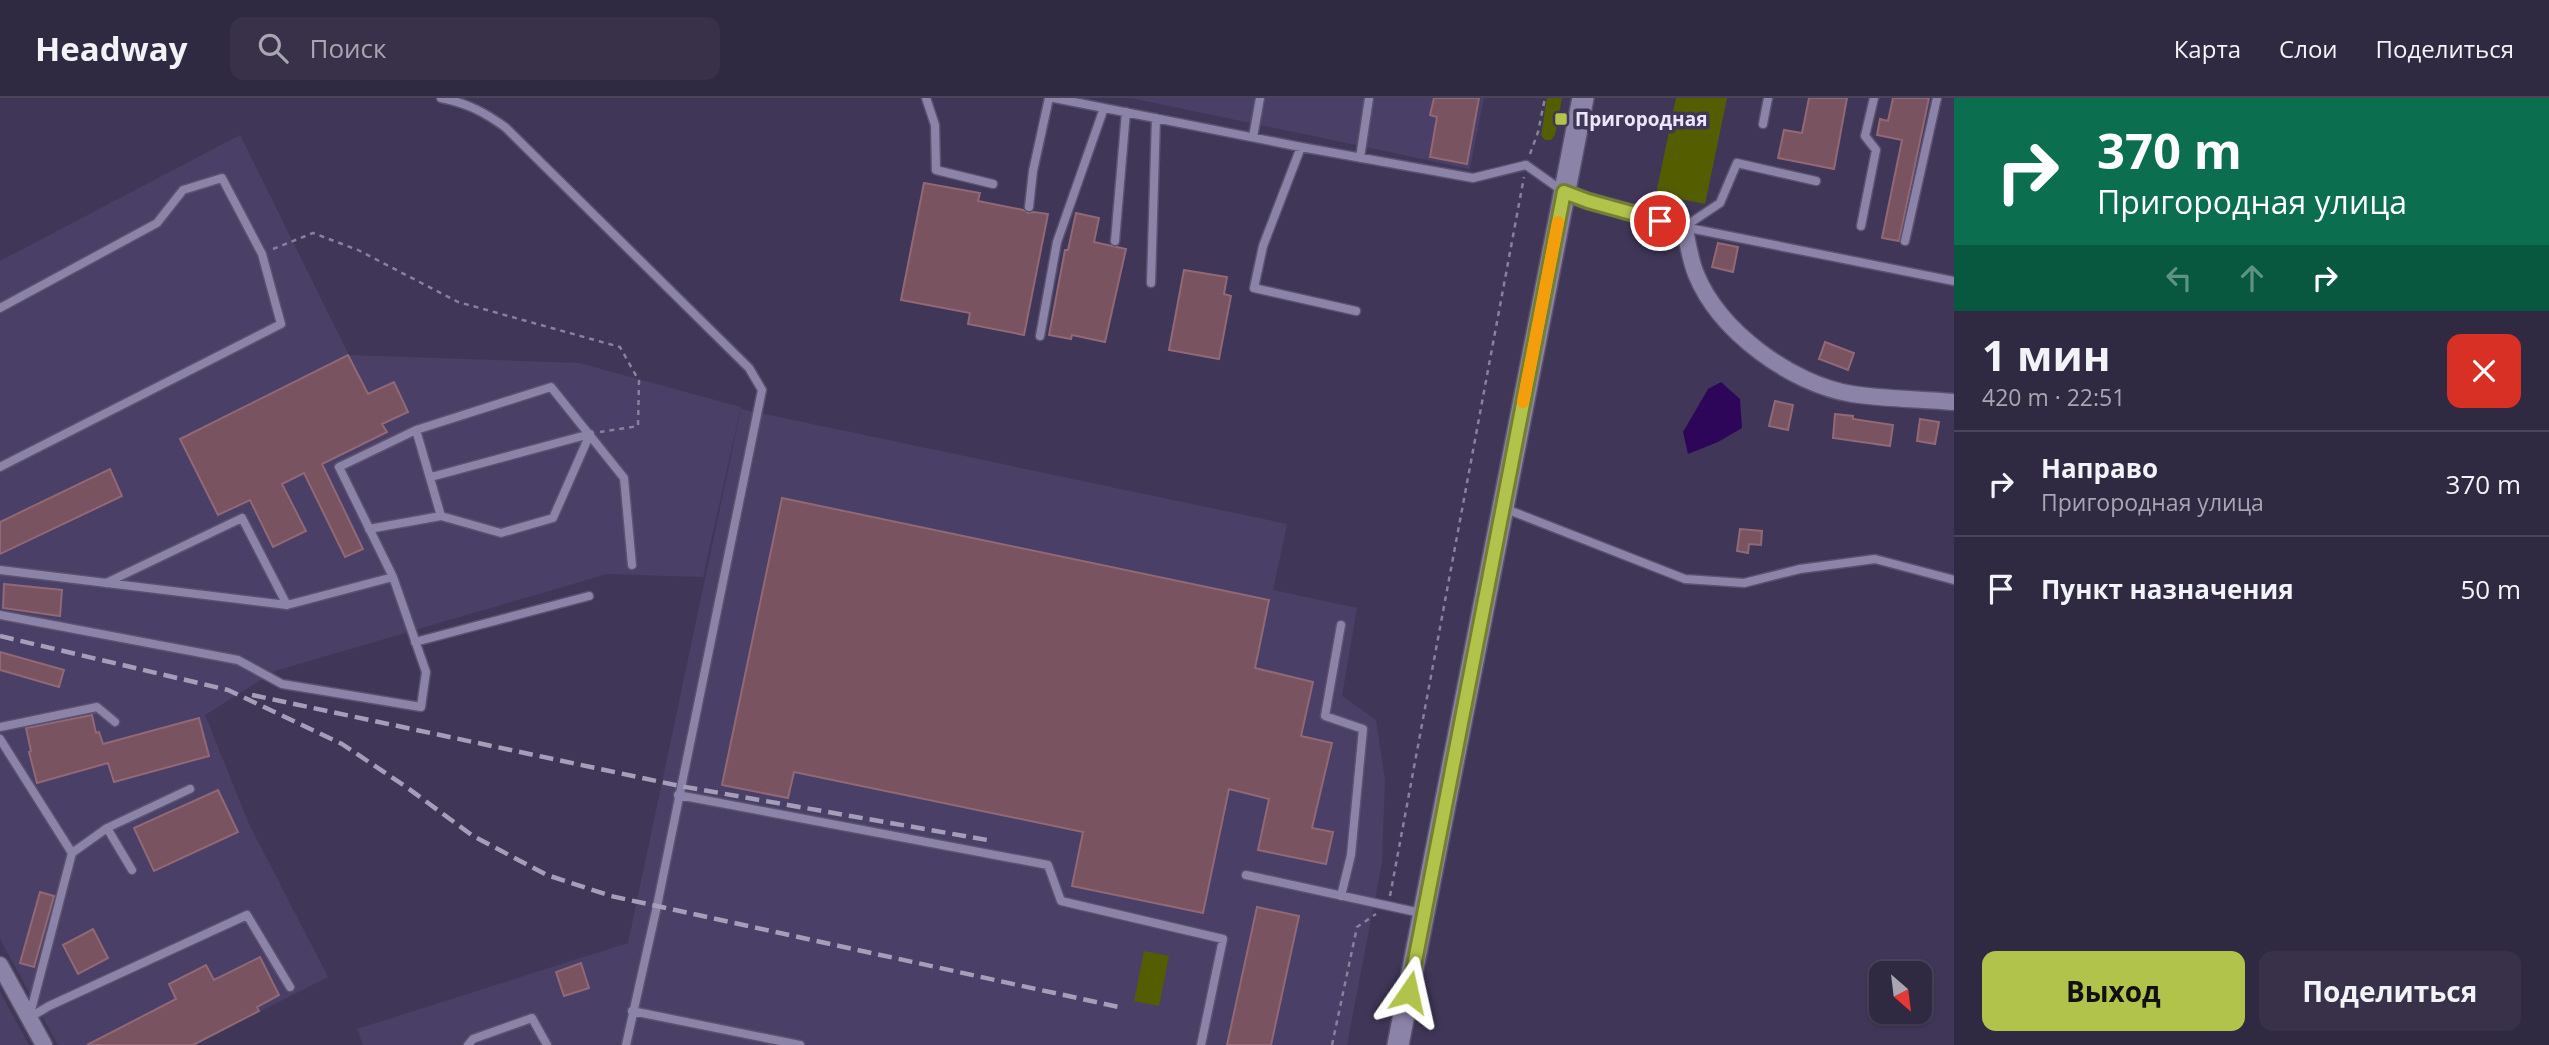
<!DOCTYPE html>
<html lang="ru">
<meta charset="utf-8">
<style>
:root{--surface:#302942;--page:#383149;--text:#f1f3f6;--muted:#a8a6b2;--line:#4b455b;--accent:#b2c34c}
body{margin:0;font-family:"Open Sans",sans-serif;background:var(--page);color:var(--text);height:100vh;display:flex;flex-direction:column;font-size:26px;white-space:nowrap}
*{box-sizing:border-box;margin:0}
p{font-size:23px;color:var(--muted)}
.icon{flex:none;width:38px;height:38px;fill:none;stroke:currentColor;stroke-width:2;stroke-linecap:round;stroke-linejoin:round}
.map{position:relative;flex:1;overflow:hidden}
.details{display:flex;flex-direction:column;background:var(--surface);width:595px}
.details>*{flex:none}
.hud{background:#0b6e4f;color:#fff;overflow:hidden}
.needle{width:46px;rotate:152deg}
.tools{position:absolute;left:1869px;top:863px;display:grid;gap:14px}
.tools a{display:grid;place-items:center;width:63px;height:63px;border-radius:14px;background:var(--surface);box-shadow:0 2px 5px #0004,0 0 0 2px var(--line);font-size:35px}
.pin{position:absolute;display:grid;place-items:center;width:60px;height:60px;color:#fff;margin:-30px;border:4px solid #fff;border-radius:50%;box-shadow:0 2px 7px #0007}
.me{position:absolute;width:77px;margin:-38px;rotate:11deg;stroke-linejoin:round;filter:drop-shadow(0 0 5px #0008)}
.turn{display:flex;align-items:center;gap:24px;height:147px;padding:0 28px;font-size:32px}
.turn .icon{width:91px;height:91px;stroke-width:2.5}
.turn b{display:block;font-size:49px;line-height:60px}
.lanes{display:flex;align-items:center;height:66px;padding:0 28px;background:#0003;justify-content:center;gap:35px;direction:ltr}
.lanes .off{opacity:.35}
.round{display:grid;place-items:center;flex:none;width:74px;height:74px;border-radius:14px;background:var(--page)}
.overview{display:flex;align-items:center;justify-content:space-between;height:119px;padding:0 28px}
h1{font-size:42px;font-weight:700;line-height:52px}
.cta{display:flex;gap:14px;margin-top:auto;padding:14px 28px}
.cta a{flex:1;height:80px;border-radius:14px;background:var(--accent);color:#111;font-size:28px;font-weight:700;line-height:80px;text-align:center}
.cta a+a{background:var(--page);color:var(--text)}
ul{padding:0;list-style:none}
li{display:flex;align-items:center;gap:21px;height:105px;padding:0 28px;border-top:2px solid var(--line)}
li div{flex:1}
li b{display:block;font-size:26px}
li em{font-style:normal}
header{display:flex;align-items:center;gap:42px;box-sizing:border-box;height:98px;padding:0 35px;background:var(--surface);border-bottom:2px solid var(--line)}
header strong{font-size:33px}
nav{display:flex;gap:38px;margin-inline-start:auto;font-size:24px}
.search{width:490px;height:63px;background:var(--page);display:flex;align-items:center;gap:18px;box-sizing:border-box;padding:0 24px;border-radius:14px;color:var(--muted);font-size:26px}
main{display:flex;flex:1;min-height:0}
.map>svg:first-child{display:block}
.built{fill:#4a3f66}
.green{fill:#545e00}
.water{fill:#2d065a}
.building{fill:#7a5361;stroke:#916876;stroke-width:2}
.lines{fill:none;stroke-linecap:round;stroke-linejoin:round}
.service-casing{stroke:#5a526e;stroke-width:11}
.minor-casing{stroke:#5a526e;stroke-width:19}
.secondary-casing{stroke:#5a526e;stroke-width:24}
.path{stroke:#88819d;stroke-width:2.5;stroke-dasharray:5 5;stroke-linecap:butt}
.service{stroke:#8c83a8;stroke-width:8}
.minor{stroke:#8c83a8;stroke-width:16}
.secondary{stroke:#8c83a8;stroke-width:21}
.rail{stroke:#a59eb8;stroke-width:4.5;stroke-dasharray:14 7;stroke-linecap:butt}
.route-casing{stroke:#747f31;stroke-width:18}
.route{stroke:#b2c34c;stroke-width:12}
.slow{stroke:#f59e0b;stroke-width:12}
.poi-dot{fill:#b2c34c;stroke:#403758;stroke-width:2.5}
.labels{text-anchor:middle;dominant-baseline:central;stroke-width:7;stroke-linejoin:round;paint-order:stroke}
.poi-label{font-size:19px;font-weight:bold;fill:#ebe6fb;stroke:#403758;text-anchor:start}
</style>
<header>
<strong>Headway</strong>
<div class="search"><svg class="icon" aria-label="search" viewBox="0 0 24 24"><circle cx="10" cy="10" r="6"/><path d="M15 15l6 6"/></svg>Поиск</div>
<nav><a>Карта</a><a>Слои</a><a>Поделиться</a></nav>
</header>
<main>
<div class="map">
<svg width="1954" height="947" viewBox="0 0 1954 947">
<rect width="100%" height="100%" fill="#403758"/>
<!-- built -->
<path class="built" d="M1131 0H1484L1470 71Z
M240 37 349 257 579 265 741 309 703 479 607 476 275 573 205 617 249 726 328 879 194 947H58L0 841V163Z
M741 311 1287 426 1273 492 1357 510 1342 598 1376 622 1385 682 1382 764 1347 947H363L357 931 628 845Z
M0 894 29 947H0Z"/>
<!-- green -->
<path class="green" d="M1547 0H1562L1555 37 1551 42H1545L1541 37Z
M1676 0H1727L1705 106 1656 96Z
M1144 853 1169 858 1159 908 1134 903Z"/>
<!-- water -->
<path class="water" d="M1721 284 1740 301 1742 330 1718 344 1688 356 1683 334 1708 291Z"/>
<!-- building -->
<path class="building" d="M1434 0H1479L1467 66 1430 59 1437 19 1430 17Z
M1809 0H1847L1834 71 1778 60 1784 32 1802 35Z
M1893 0H1929L1899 143 1882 140 1902 42 1877 37 1880 21 1888 23Z
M924 85 980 95 978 103 1023 112 1028 115 1034 114 1048 116 1024 237 968 226 970 215 901 202Z
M1076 115 1099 120 1094 144 1126 151 1105 244 1072 237 1071 241 1049 237 1065 152H1068Z
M1718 145 1738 149 1733 174 1712 169Z
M1184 172 1227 179 1224 196 1231 198 1219 261 1169 252Z
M1825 244 1854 255 1848 272 1819 261Z
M348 257 368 296 394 284 408 314 382 326 387 334 322 366 363 451 345 459 304 375 282 386 306 433 273 449 250 402 218 417 180 341Z
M1775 303 1793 307 1788 332 1769 328Z
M1835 316 1853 318V321L1893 327 1890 348 1833 340Z
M1920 321 1939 324 1935 346 1917 343Z
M110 371 122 398 0 456V424Z
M782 400 1269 502 1255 570 1313 584 1301 638 1332 645 1312 730 1333 734 1326 766 1258 752 1269 701 1229 691 1203 815 1072 788 1083 734 794 674 788 700 722 687Z
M1740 431 1762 433 1761 447 1749 446 1748 455 1737 453Z
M4 486 62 492 60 518 3 510Z
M0 554 64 572 59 589 0 572Z
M92 617 96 635 99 634 103 646 199 620 209 658 114 684 108 665 37 685 29 654 31 653 26 630Z
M218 692 238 734 154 773 134 730Z
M40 794 54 798 34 869 20 865Z
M1257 809 1299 818 1271 947H1227Z
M93 831 108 860 78 876 63 847Z
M260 859 279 897 257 909 259 913 193 947H87L176 901 169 886 206 867 214 882Z
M581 865 589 890 564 898 556 874Z"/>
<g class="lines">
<defs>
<path id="service" d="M441 0C467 5 484 14 505 29L749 270 762 292 657 808 626 947
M926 0 935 27 936 72 993 86
M1054 0 1301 49 1473 80 1526 67 1564 94
M1763 26 1768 0
M1253 39 1260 0
M1301 49 1263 148 1254 190 1356 213
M1360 60 1369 0
M1029 109 1033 73 1049 0
M1861 128 1876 52 1865 38 1874 0
M1684 129 1954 183
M1684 129 1720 105 1737 65 1816 83
M1115 143 1126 14
M1905 143 1937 0
M1151 185 1156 20
M0 210 157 125 183 92 222 80 262 156 281 226 0 369
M1040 238 1057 144 1104 10
M416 332 441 418
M431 379 590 336
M1506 411 1685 481 1744 485 1800 471 1875 461 1954 482
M369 431 441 418 501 435 553 420 590 336
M0 472 287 507 393 479 426 574 421 609 282 586 238 562 0 517
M393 479 339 369 416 332 551 289 624 380 632 467
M106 485 242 420 287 507
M1341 527 1325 618 1363 631 1351 757 1341 798
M415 544 589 498
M0 629 97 609 115 624
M0 641 72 755 29 920 49 908 247 817 290 889
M678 697 1048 767 1061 803 1223 841 1201 947
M107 730 190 691
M72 755 107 730 132 772
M1246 777 1421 815
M632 913 800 947
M468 947 473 941 532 920 547 947"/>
<path id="minor" d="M1564 94 1588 103 1684 129C1688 144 1690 162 1696 176 1719 233 1791 286 1852 296 1885 301 1920 301 1954 304
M0 867 44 947"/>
<path id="secondary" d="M1398 947 1583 0"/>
</defs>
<!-- service casing -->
<use href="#service" class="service-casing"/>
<!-- minor casing -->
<use href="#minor" class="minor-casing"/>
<!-- secondary casing -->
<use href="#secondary" class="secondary-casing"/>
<!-- path -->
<path class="path" d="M1530 56 1538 34 1545 0
M273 151 313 135 358 152 458 204 620 249 639 283 638 328 600 334
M1390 798 1524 79
M1332 947 1357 829 1376 816"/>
<!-- service -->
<use href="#service" class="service"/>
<!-- minor -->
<use href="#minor" class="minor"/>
<!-- secondary -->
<use href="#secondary" class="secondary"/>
<!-- rail -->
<path class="rail" d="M0 538 228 592 342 646 405 688 473 738 547 777 611 798 1123 910
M252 597 680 688 993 743"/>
</g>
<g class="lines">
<defs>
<path id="route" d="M1409 894 1564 94 1588 103 1660 123"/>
</defs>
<!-- route casing -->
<use href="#route" class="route-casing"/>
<!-- route -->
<use href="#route" class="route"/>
<!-- slow -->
<path class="slow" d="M1523 304 1558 124"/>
</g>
<!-- markers -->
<rect class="poi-dot" x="1554" y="14" width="14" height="14" rx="3.5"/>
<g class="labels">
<!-- poi labels -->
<g class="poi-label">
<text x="1575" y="21">Пригородная</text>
</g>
</g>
</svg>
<div class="tools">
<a><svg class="needle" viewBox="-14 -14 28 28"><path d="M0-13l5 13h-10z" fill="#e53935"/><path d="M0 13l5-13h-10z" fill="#a8a6b2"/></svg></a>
</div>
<div class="pin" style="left:1660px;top:123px;background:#d93025"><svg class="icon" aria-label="arrive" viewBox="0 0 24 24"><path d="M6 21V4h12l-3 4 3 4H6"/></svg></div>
<svg class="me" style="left:1409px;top:894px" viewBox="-20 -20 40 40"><path d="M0-17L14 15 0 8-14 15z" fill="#b2c34c" stroke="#fff" stroke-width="4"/></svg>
</div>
<section class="details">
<div class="hud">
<div class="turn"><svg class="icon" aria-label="right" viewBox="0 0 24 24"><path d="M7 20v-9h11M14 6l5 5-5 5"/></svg><div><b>370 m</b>Пригородная улица</div></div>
<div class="lanes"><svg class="icon off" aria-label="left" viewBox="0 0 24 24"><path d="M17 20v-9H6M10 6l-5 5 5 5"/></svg><svg class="icon off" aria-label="ahead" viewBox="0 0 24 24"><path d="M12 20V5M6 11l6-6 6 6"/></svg><svg class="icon" aria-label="right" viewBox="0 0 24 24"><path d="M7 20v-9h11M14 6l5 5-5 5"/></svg></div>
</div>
<div class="overview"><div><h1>1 мин</h1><p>420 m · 22:51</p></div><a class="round" style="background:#d93025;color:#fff"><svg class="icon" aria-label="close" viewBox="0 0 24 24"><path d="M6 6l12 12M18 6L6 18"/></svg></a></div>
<ul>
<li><svg class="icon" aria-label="right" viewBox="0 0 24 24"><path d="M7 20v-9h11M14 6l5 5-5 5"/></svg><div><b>Направо</b><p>Пригородная улица</p></div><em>370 m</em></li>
<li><svg class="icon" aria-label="arrive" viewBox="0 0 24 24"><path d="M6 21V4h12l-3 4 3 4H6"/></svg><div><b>Пункт назначения</b></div><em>50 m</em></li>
</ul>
<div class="cta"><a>Выход</a><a>Поделиться</a></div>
</section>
</main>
